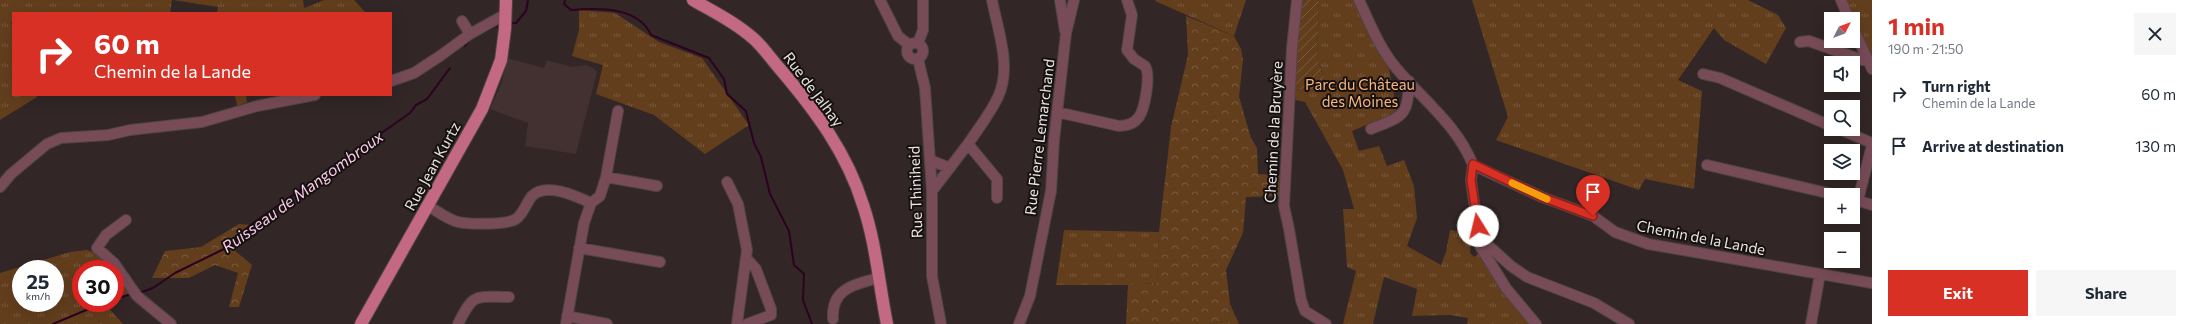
<!DOCTYPE html>
<meta charset="utf-8">
<style>
:root{--surface:#fff;--page:#f6f6f7;--text:#1f2937;--muted:#747a83;--accent:#d93025}
body{margin:0;font-family:Commissioner,sans-serif;background:var(--page);color:var(--text);height:100vh;display:flex;flex-direction:column;font-size:15px;white-space:nowrap}
*{box-sizing:border-box;margin:0}
p{font-size:13px;color:var(--muted)}
.icon{flex:none;width:22px;height:22px;fill:none;stroke:currentColor;stroke-width:2;stroke-linecap:round;stroke-linejoin:round}
.map{position:relative;flex:1;overflow:hidden}
.drawer{display:flex;flex-direction:column;background:var(--surface);width:320px}
.drawer>*{flex:none}
.top-card{position:absolute;left:12px;top:12px;width:380px;height:84px;border-radius:0px;box-shadow:0 4px 16px #0002;background:#d93025;color:#fff;overflow:hidden}
.needle{width:26px;rotate:48deg}
.buttons{position:absolute;left:1824px;top:12px;display:grid;gap:8px}
.buttons a{display:grid;place-items:center;width:36px;height:36px;border-radius:0px;background:var(--surface);box-shadow:0 4px 16px #0002;font-size:20px}
.speed{position:absolute;left:12px;top:260px;display:flex;gap:8px;font-size:20px;font-weight:700;text-align:center}
.speed>*{display:grid;place-content:center;width:52px;height:52px;border-radius:50%;background:var(--surface);box-shadow:0 4px 16px #0002;line-height:1}
.speed small{font-size:10px;font-weight:400}
.speed .limit{border:6px solid #d22;background:#fff;color:#111}
.pin{position:absolute;display:grid;place-items:center;width:34px;height:34px;color:#fff;margin:-41px -17px;border-radius:50% 50% 50% 0;rotate:-45deg;box-shadow:0 0 4px #0007}
.pin .icon{rotate:45deg}
.me{position:absolute;width:44px;margin:-22px;rotate:351deg;stroke-linejoin:round;filter:drop-shadow(0 0 3px #0008)}
.turn{display:flex;align-items:center;gap:14px;height:84px;padding:0 16px;font-size:18px}
.turn .icon{width:52px;height:52px;stroke-width:2.5}
.turn b{display:block;font-size:28px;line-height:34px}
.round{display:grid;place-items:center;flex:none;width:42px;height:42px;border-radius:0px;background:var(--page)}
.headline{display:flex;align-items:center;justify-content:space-between;height:68px;padding:0 16px}
h1{font-size:24px;font-weight:700;line-height:30px;color:var(--accent)}
.action{display:flex;gap:8px;margin-top:auto;padding:8px 16px}
.action a{flex:1;height:46px;border-radius:0px;background:var(--accent);color:#fff;font-size:16px;font-weight:700;line-height:46px;text-align:center}
.action a+a{background:var(--page);color:var(--text)}
ul{padding:0;list-style:none}
li{display:flex;align-items:center;gap:12px;height:52px;padding:0 16px}
li div{flex:1}
li b{display:block;font-size:15px}
li em{font-style:normal}
main{display:flex;flex:1;min-height:0}
.map>svg:first-child{display:block}
.built{fill:#423130}
.grass{fill:url(#grass-tufts);fill-rule:evenodd}
.forest{fill:url(#forest-crowns)}
.garden{fill:url(#garden-furrows)}
.lines{fill:none;stroke-linecap:round;stroke-linejoin:round}
.stream{stroke:#2c0220;stroke-width:2}
.minor-casing{stroke:#4f4444;stroke-width:12}
.major-casing{stroke:#4f4444;stroke-width:14}
.minor{stroke:#774b57;stroke-width:10}
.major{stroke:#c36984;stroke-width:12}
.route-casing{stroke:#8d1f18;stroke-width:10}
.route{stroke:#d93025;stroke-width:7}
.slow{stroke:#f59e0b;stroke-width:7}
.labels{text-anchor:middle;dominant-baseline:central;stroke-width:4;stroke-linejoin:round;paint-order:stroke}
.park-label{font-size:15px;fill:#fbb67c;stroke:#161111}
.street-label{font-size:15px;fill:#eae3e2;stroke:#161111}
.water-label{font-size:16px;font-style:italic;fill:#fccce9;stroke:#161111}
</style>
<main>
<div class="map">
<svg width="1872" height="324" viewBox="0 0 1872 324">
<defs>
<pattern id="grass-tufts" width="24" height="20" patternUnits="userSpaceOnUse"><rect width="24" height="20" fill="#623e1d"/><path d="M3 7l-1-3M5 7V3M7 7l1-3M15 17l-1-3M17 17v-4M19 17l1-3" fill="none" stroke="#795a3e"/></pattern>
<pattern id="forest-crowns" width="20" height="18" patternUnits="userSpaceOnUse"><rect width="20" height="18" fill="#623e1d"/><path d="M2 6a3 3 0 1 1 6 0M12 15a3 3 0 1 1 6 0" fill="none" stroke="#795a3e"/></pattern>
<pattern id="garden-furrows" width="10" height="10" patternUnits="userSpaceOnUse"><rect width="10" height="10" fill="#623e1d"/><path d="M-1 1l2-2M0 10L10 0M9 11l2-2" fill="none" stroke="#795a3e"/></pattern>
</defs>
<rect width="100%" height="100%" fill="#322626"/>
<!-- built -->
<path class="built" d="M507 58 544 68 547 60 572 67 586 65 593 68 597 72 576 154 525 146 528 123 490 109 502 82Z"/>
<!-- grass -->
<path class="grass" d="M0 0H172L170 13H13V22H11L13 27V95H36L37 97 0 120Z
M173 0H303L304 8 324 0H354L365 12 217 13 218 7Z
M1156 0H1246L1234 36 1155 1Z
M1319 0H1355L1388 63 1397 112 1352 131 1359 151 1379 146 1387 166 1404 160 1414 186 1417 218 1407 246 1441 265 1446 252 1450 230 1472 234 1470 253 1474 257 1481 252 1531 324H1467L1468 318 1450 315 1412 316 1417 289 1384 277 1373 324H1343L1356 271 1347 267 1343 209H1354L1343 170 1305 102 1291 99 1292 90 1328 89 1317 58Z
M1472 0H1748L1778 15 1786 28 1766 64 1724 40 1714 28 1678 80 1702 91 1694 189 1645 179 1639 190 1496 140 1508 117Z
M1847 0H1872V61Z
M579 10 615 13 659 42 702 58 749 125 705 154 654 115 596 94 603 65 572 56 579 30Z
M235 95H246L247 102 237 106Z
M1064 230 1159 232 1157 283 1128 285H1056Z
M87 250 102 255 114 269H81V303H104L123 324H0V273L70 252ZM21 269H55V303H21Z
M115 270 132 293 115 299Z
M1230 304 1239 324H1210L1228 320Z"/>
<!-- forest -->
<path class="forest" d="M1186 16 1234 36 1241 49 1243 60 1239 97 1251 138 1257 148 1258 174 1280 175V196L1246 197 1243 233 1226 270 1230 304 1228 320 1210 324H1126L1128 285 1157 283 1159 232 1171 127 1188 55Z
M239 224 250 225 234 250 252 265 239 307H229L238 273 215 265 189 278H152L165 251 201 247Z"/>
<!-- garden -->
<path class="garden" d="M1298 0H1319L1317 58 1328 89 1292 90Z"/>
<g class="lines">
<!-- stream -->
<path class="stream" d="M565 0 564 4 571 10C598 8 638 6 651 35L709 58 724 79 727 94 746 111 754 143 761 157 770 194 789 231 794 265 804 274 803 300 812 324
M511 23H516L526 11 528 0
M486 31 500 24
M465 46 469 41
M139 293 153 288 175 273 224 249 228 243 256 221 410 113 416 105 427 99 450 68
M115 299 131 294
M53 324 103 303"/>
<defs>
<path id="minor" d="M880 0 898 36 909 45
M992 0C998 31 1012 67 998 97 990 114 978 129 968 144L997 179V198
M1060 0 1065 31
M1297 0 1292 48 1284 206 1289 229 1301 300 1305 311 1326 324
M1359 0C1370 24 1380 49 1397 69 1424 101 1457 125 1473 165
M1841 0 1849 19
M462 21 470 34
M1853 28 1872 69
M1800 42 1809 41 1862 60H1868
M907 51a8 8 0 1 1 16 0a8 8 0 1 1-16 0Z
M918 43 923 30V0
M918 59 925 88 932 191V276L941 324
M1703 74 1720 78 1831 126
M391 81 414 73 440 56 470 34 506 14
M1057 112 1119 126C1127 126 1134 124 1139 117 1145 108 1151 75 1145 66L1134 59 1127 50 1132 15 1127 0
M1371 129C1403 116 1408 117 1409 81
M1839 129 1872 143
M930 160 950 168
M1473 165 1542 197 1593 216 1615 232 1648 244 1872 283
M1473 165 1471 180 1480 246 1506 288 1536 324
M1707 165 1836 195
M606 177 657 186
M727 182 738 204 747 250 737 324
M0 187 11 174 47 144 61 138 108 135 130 130 202 122 257 106 315 95
M932 191 968 144
M1853 199 1872 205
M1858 200 1872 145
M591 203 600 196 606 177 618 111
M428 206C437 211 446 218 455 221 465 225 507 225 516 219 524 213 526 203 532 196 546 182 576 196 591 203L584 223 566 324
M126 220 106 235 97 248 114 263 137 296 171 324
M1480 238 1511 266 1527 277 1594 303 1629 324
M579 248 660 262
M746 258 756 269 771 309V315L747 324
M567 316 607 324
M833 319C831 289 853 285 878 278
M458 324C474 292 475 297 509 297
M1019 324 1030 296 1051 191 1054 140 1066 33 1074 0
M1811 324 1820 274"/>
<path id="major" d="M693 0C714 12 736 23 754 39 764 48 771 59 780 69 815 110 847 153 863 205 876 243 879 285 887 324
M361 324 482 109 501 60 505 29 506 0"/>
</defs>
<!-- minor casing -->
<use href="#minor" class="minor-casing"/>
<!-- major casing -->
<use href="#major" class="major-casing"/>
<!-- minor -->
<use href="#minor" class="minor"/>
<!-- major -->
<use href="#major" class="major"/>
</g>
<g class="lines">
<defs>
<path id="route" d="M1478 226 1471 180 1473 164 1542 197 1593 216"/>
</defs>
<!-- route casing -->
<use href="#route" class="route-casing"/>
<!-- route -->
<use href="#route" class="route"/>
<!-- slow -->
<path class="slow" d="M1512 183 1547 199"/>
</g>
<g class="labels">
<!-- park labels -->
<g class="park-label">
<text x="1360" y="84">Parc du Château<tspan x="1360" dy="17">des Moines</tspan></text>
</g>
<!-- street labels -->
<g class="street-label">
<text transform="translate(814 89) rotate(53)">Rue de Jalhay</text>
<text transform="translate(1273 132) rotate(-87)">Chemin de la Bruyère</text>
<text transform="translate(1039 137) rotate(-83)">Rue Pierre Lemarchand</text>
<text transform="translate(432 166) rotate(-61)">Rue Jean Kurtz</text>
<text transform="translate(915 192) rotate(-92)">Rue Thiniheid</text>
<text transform="translate(1701 237) rotate(11)">Chemin de la Lande</text>
</g>
<!-- water labels -->
<g class="water-label">
<text transform="translate(302 191) rotate(-36)">Ruisseau de Mangombroux</text>
</g>
</g>
</svg>
<div class="buttons">
<a><svg class="needle" viewBox="-14 -14 28 28"><path d="M0-13l5 13h-10z" fill="#e53935"/><path d="M0 13l5-13h-10z" fill="#747a83"/></svg></a>
<a><svg class="icon" aria-label="sound" viewBox="0 0 24 24"><path d="M4 9h4l5-4v14l-5-4H4zM17 9q2 3 0 6"/></svg></a>
<a><svg class="icon" aria-label="search" viewBox="0 0 24 24"><circle cx="10" cy="10" r="6"/><path d="M15 15l6 6"/></svg></a>
<a><svg class="icon" aria-label="layers" viewBox="0 0 24 24"><path d="M12 4l9 5-9 5-9-5zM3 14l9 5 9-5"/></svg></a>
<a>+</a>
<a>−</a>
</div>
<div class="speed"><div>25<small>km/h</small></div><div class="limit">30</div></div>
<div class="pin" style="left:1593px;top:216px;background:#d93025"><svg class="icon" aria-label="arrive" viewBox="0 0 24 24"><path d="M6 21V4h12l-3 4 3 4H6"/></svg></div>
<svg class="me" style="left:1478px;top:226px" viewBox="-20 -20 40 40"><circle r="19" fill="#fff"/><path d="M0-13L10 11 0 6-10 11z" fill="#d93025"/></svg>
<div class="top-card">
<div class="turn"><svg class="icon" aria-label="right" viewBox="0 0 24 24"><path d="M7 20v-9h11M14 6l5 5-5 5"/></svg><div><b>60 m</b>Chemin de la Lande</div></div>
</div>
</div>
<section class="drawer">
<div class="headline"><div><h1>1 min</h1><p>190 m · 21:50</p></div><a class="round"><svg class="icon" aria-label="close" viewBox="0 0 24 24"><path d="M6 6l12 12M18 6L6 18"/></svg></a></div>
<ul>
<li><svg class="icon" aria-label="right" viewBox="0 0 24 24"><path d="M7 20v-9h11M14 6l5 5-5 5"/></svg><div><b>Turn right</b><p>Chemin de la Lande</p></div><em>60 m</em></li>
<li><svg class="icon" aria-label="arrive" viewBox="0 0 24 24"><path d="M6 21V4h12l-3 4 3 4H6"/></svg><div><b>Arrive at destination</b></div><em>130 m</em></li>
</ul>
<div class="action"><a>Exit</a><a>Share</a></div>
</section>
</main>
